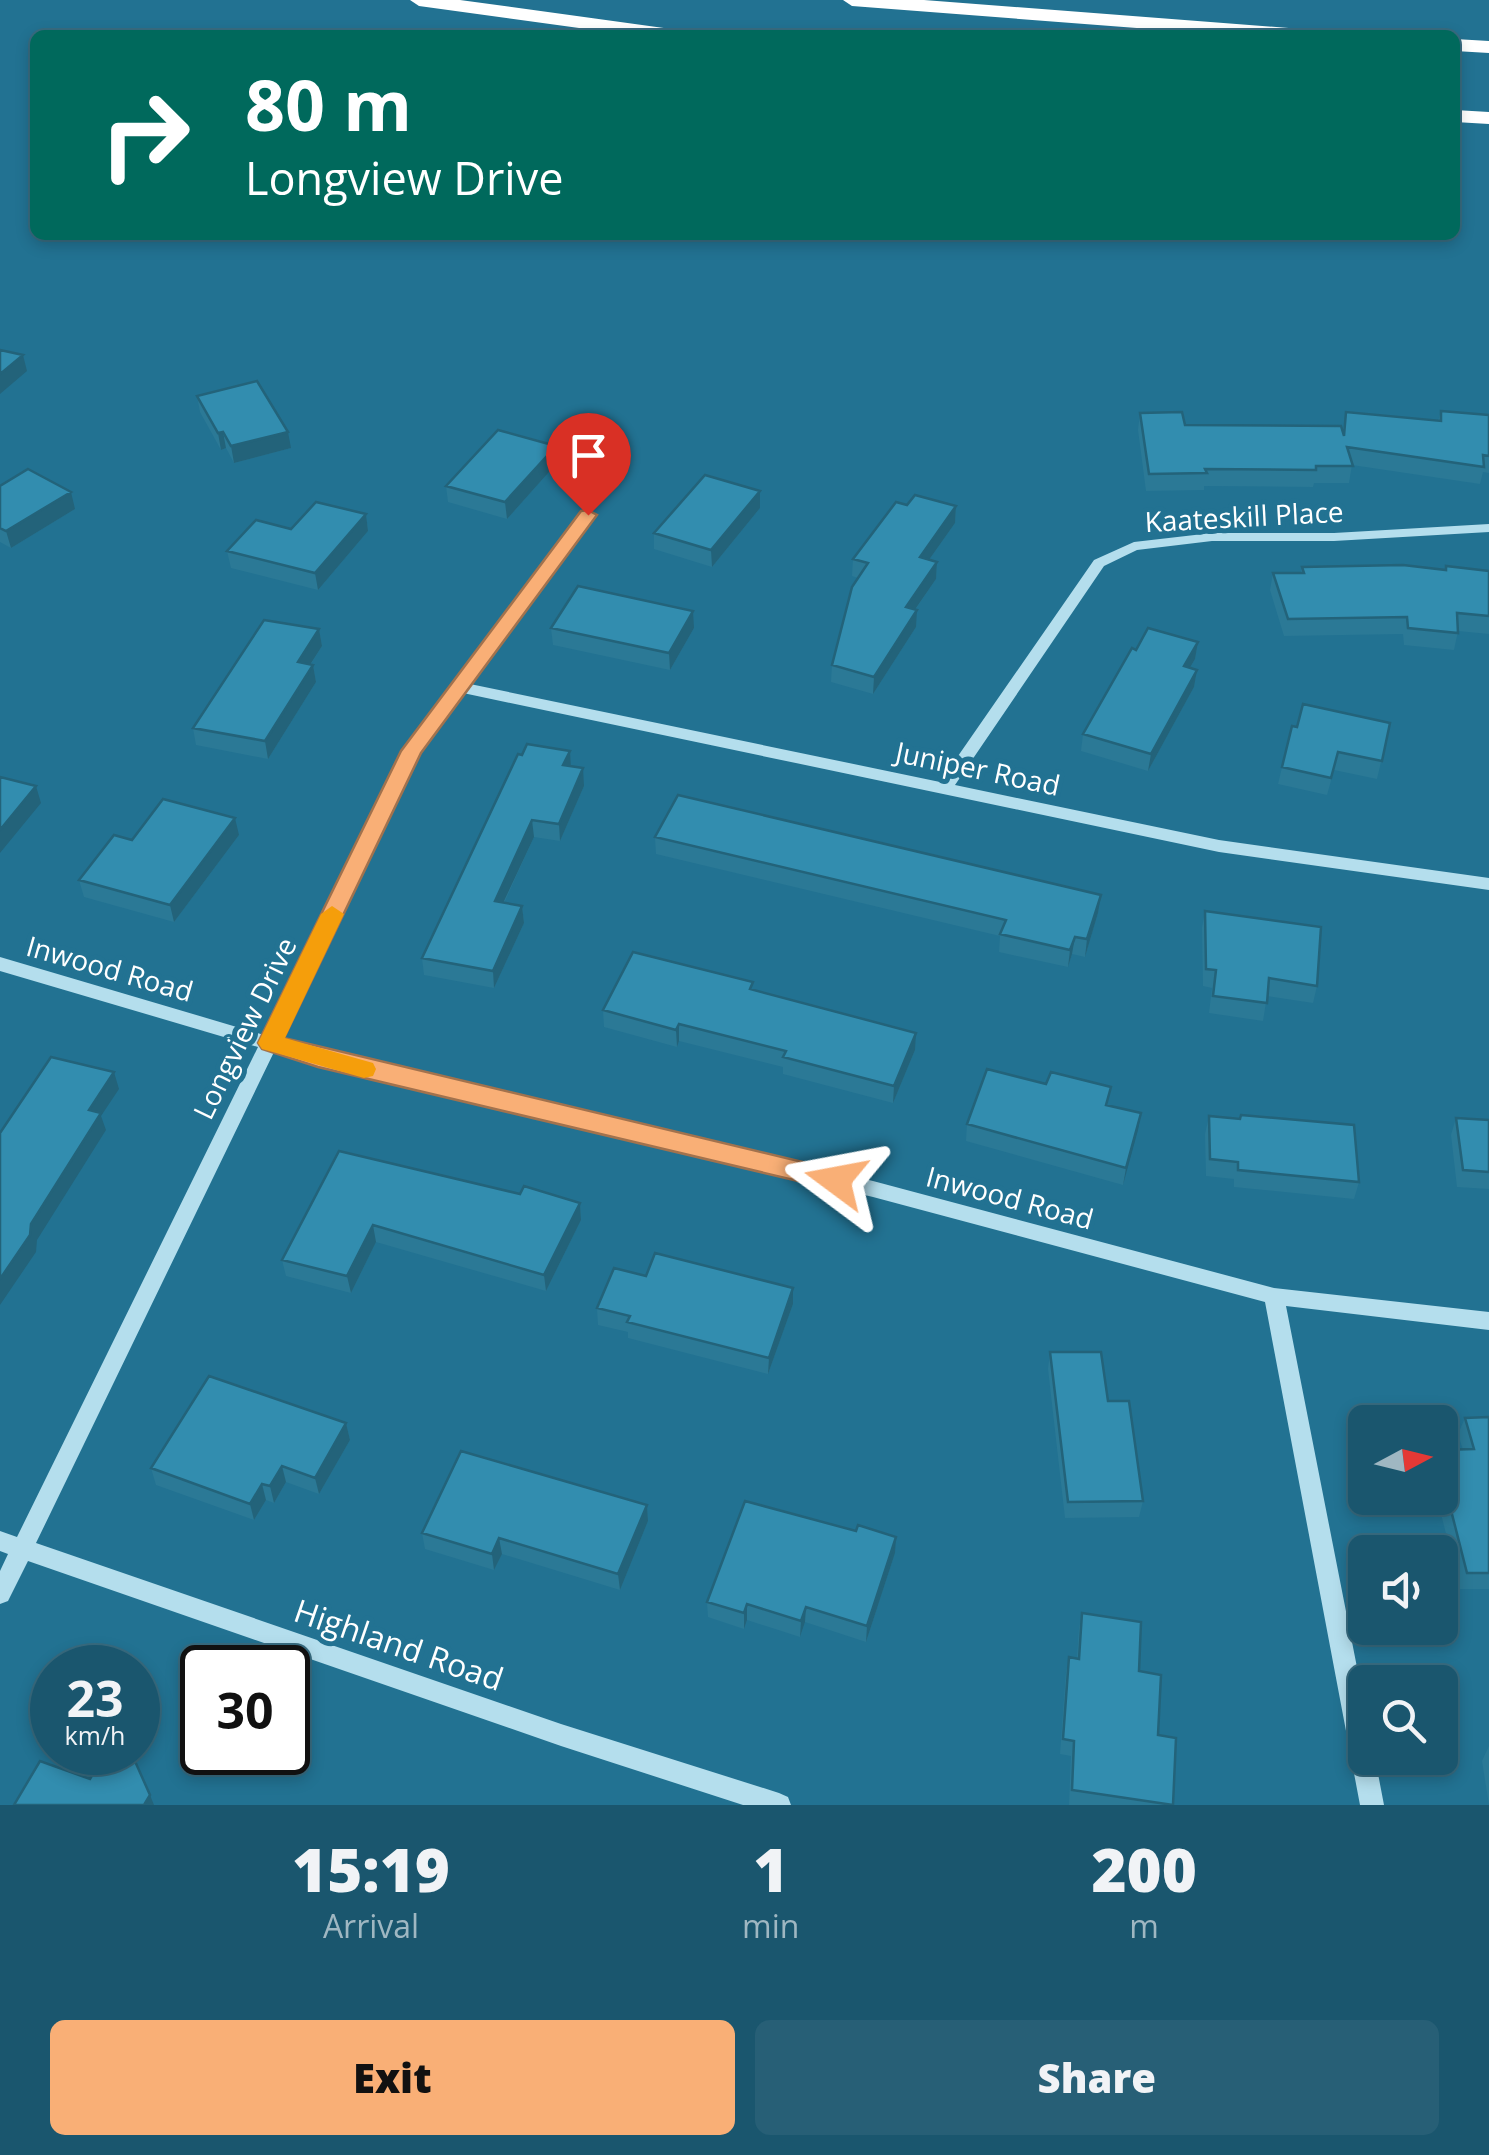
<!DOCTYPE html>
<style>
:root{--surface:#1a566e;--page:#275f76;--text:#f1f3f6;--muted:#9fb7c2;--line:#386c81;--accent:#f9af76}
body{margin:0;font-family:"Open Sans",sans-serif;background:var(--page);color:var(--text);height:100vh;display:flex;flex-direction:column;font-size:38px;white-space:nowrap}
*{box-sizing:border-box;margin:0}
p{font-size:32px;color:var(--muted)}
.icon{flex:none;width:55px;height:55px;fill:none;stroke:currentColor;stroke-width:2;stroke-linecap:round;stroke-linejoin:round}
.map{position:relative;height:1805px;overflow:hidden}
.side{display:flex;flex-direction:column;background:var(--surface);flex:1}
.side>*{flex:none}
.guide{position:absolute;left:30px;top:30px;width:1430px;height:210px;border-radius:15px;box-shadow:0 5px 15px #0003,0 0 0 2px var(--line);background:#00695c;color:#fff;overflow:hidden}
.needle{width:65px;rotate:83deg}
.fabs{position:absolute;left:1348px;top:1405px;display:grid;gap:20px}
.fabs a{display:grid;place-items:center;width:110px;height:110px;border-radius:15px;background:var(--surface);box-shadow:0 5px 15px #0003,0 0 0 2px var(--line);font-size:50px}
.speed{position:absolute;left:30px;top:1645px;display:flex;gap:20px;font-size:50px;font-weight:700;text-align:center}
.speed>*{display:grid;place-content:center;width:130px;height:130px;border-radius:50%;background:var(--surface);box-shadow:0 5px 15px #0003,0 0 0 2px var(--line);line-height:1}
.speed small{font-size:25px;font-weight:400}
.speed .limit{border:5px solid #111;border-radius:15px;background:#fff;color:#111}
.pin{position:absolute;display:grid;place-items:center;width:85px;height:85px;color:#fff;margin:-102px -42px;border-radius:50% 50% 50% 0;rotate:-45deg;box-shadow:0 0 10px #0007}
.pin .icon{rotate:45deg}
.me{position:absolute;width:110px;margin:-55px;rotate:283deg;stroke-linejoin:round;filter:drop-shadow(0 0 8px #0008)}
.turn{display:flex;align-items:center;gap:35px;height:210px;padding:0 50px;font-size:45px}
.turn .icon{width:130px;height:130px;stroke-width:2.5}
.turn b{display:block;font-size:70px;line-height:85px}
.eta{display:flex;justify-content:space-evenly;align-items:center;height:170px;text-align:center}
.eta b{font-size:60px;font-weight:800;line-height:70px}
.primary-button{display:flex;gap:20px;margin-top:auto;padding:20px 50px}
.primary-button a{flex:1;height:115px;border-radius:15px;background:var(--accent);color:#111;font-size:40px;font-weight:800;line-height:115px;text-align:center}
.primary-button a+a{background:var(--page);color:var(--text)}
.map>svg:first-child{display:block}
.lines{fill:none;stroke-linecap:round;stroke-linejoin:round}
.minor{fill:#b4deed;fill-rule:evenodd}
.highway{fill:#fff;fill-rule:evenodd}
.wall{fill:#2b7996}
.shaded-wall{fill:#23637a}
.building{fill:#328daf;stroke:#23637a;stroke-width:2.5}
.route{fill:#f9af76;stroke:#a2724d;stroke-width:2.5}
.slow{fill:#f59e0b}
.labels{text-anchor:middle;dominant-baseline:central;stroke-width:10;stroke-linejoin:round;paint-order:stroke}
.street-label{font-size:28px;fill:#fff;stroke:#227292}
.near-street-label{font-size:32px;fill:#fff;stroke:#227292}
</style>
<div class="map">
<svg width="1489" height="1805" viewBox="0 0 1489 1805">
<rect width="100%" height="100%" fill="#227292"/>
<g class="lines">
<!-- minor -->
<path class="minor" d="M587 511 594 515 470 684 940 782 1094 560 1134 542 1212 533H1334L1489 524V532L1334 541H1212L1137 550 1104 566 955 785 1219 840 1489 878V890L1219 852 463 693 419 753 280 1040 873 1181 1274 1288 1489 1312V1330L1286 1306 1365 1708V1758H1375L1384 1805H1360L1265 1302 873 1197 318 1065 274 1052 36 1543 561 1724 779 1793 788 1797 791 1805H743L561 1746 28 1561 8 1601 0 1604V1571L8 1554 0 1551V1531L17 1537 258 1047 0 971V957L264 1035 404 751 582 512Z"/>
<!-- highway -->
<path class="highway" d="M410 0H460L671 29 681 35H630L419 6Z
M843 0H924L1301 29 1311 35H1228L852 6Z
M1455 39 1489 41V53L1455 51Z
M1455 110 1489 112V124L1455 122Z"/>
</g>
<!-- wall -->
<path class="wall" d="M197 396 291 448 234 463 226 448 221 450 200 412Z
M1441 411 1489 415V473L1483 472 1480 484 1352 465 1349 483H1314L1313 487 1204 486V490L1146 491 1138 430 1140 413 1185 425 1343 431 1346 412 1438 421Z
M556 446 557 463 507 519 448 502 446 486Z
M0 486 75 509 11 548 0 542Z
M907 505 956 506 955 523 929 560 937 562 936 579 915 610 916 627 873 694 831 682 832 665 858 578 852 576 853 559Z
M760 508 712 567 654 549V533Z
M366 514 368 531 318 590 231 568 227 551 291 529Z
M1302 567 1489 571V634L1458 631 1454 650 1404 645 1403 634 1284 636 1270 590 1273 573H1301Z
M551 628H694L670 670 553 645Z
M319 629 322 646 311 664 313 665 316 682 268 759 196 745 193 728Z
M1198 642 1195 659 1190 668 1197 670 1194 687 1148 771 1081 751 1083 734 1136 650Z
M1390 723 1377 779 1334 770 1327 795 1278 784 1292 726Z
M571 766 584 786 560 841 534 837 504 903 522 906 524 923 494 988 424 975 422 958Z
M239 835 174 922 84 897 79 880 132 840Z
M655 837 1101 895 1098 913 1085 957 1072 954 1068 967 999 952 1000 936 656 854Z
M1205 911 1317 986 1313 1003 1267 996 1263 1021 1209 1013 1212 988 1203 986 1202 928Z
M603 1010 915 1050 893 1103 783 1074V1067L679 1041 677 1047 604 1027Z
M1108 1105 1141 1113 1123 1185 966 1141 967 1124Z
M1209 1116 1359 1182 1354 1199 1234 1187V1179L1206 1176 1205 1134Z
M1456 1118 1489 1120V1189L1457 1187 1451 1135Z
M339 1151 520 1194 580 1203 581 1220 546 1291 376 1242 351 1293 286 1276 282 1260Z
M646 1276 793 1288V1304L768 1374 628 1338V1332L598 1325 597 1308Z
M1050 1352 1108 1401 1143 1501 1139 1517 1065 1518 1048 1369Z
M1489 1417V1589H1460L1437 1498H1440V1450H1463L1458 1434 1465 1418Z
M346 1423 350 1440 319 1494 286 1482 274 1503 266 1500 254 1520 156 1485 151 1468Z
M647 1505 648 1521 620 1590 502 1554 494 1570 425 1549 422 1533Z
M895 1553 866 1642 805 1622 800 1637 747 1620 744 1629 708 1617 707 1602Z
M1082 1613 1139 1671 1158 1735 1173 1805H1069L1071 1756 1060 1754 1066 1672 1069 1657 1077 1658 1079 1628Z
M1489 1746V1805L1482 1761Z"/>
<!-- shaded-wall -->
<path class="shaded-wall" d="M23 355 27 371 0 394V374Z
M223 432 226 448 221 450 218 433Z
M288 432 291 448 234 463 231 446Z
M556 446 557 463 507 519 505 502Z
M760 491V508L712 567 711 550Z
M71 492 75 509 11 548 6 531Z
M956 506 955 523 919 574 920 557Z
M366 514 368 531 318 590 315 573Z
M937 562 936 579 905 624 906 607Z
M917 610 916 627 873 694 874 677Z
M693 611 694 628 670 670 669 653Z
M319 629 322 646 301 679 298 662Z
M1198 642 1195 659 1181 683 1184 666Z
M313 665 316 682 268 759 265 741Z
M1197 670 1194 687 1148 771 1151 754Z
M570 751 571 768 563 765Z
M583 768 584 786 560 841 559 824Z
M36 786 41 803 0 853V830Z
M235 818 239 835 174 922 170 905Z
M532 820 534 837 496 918 495 901Z
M1101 895 1098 913 1085 957 1087 939Z
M522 906 524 923 494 988 493 971Z
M1075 937 1072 954 1068 967 1070 950Z
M679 1024V1041L677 1047 676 1030Z
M916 1033 915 1050 893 1103 894 1086Z
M114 1072 119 1089 101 1116 106 1130 37 1240 36 1252 0 1305V1279L31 1224 89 1110Z
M1141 1113 1138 1130 1123 1185 1126 1168Z
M580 1203 581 1220 546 1291 544 1275Z
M373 1225 376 1242 351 1293 347 1276Z
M793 1288V1304L768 1374 769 1358Z
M346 1423 350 1440 319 1494 315 1478Z
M282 1466 286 1482 274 1503 270 1486Z
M262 1484 266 1500 254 1520 250 1504Z
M647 1505 648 1521 620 1590 618 1574Z
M896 1537 895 1553 866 1642 867 1626Z
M499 1538 502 1554 494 1570 492 1554Z
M747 1604V1620L744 1629V1613Z
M806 1607 805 1622 800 1637 801 1621Z
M150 1795 154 1805H144Z"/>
<!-- building -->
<path class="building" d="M0 350 23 355 0 374Z
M257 381 288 432 231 446 223 432 218 433 197 396Z
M1441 411 1489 415V456L1483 455 1484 467 1347 447 1353 466H1316V470L1205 469 1207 473 1149 474 1140 413 1182 412 1185 425 1341 426 1344 436 1346 412 1441 421Z
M498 430 556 446 505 502 446 486Z
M28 469 71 492 6 531 0 528V486Z
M705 475 760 491 711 550 654 533Z
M915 495 956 506 920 557 937 562 906 607 917 610 874 677 832 665 852 587 868 563 853 559 896 502 907 505Z
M316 502 366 514 315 573 227 551 256 520 291 529Z
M1403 565 1446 570V566L1489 571V616L1457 613 1458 633 1408 628 1407 617 1288 619 1273 573H1304L1302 567Z
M578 586 693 611 669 653 551 628Z
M264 620 319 629 298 662 313 665 265 741 193 728Z
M1148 628 1198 642 1184 666 1197 670 1151 754 1083 734 1132 648 1136 650Z
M1303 704 1390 723 1382 761 1338 752 1331 778 1282 767 1292 726 1297 727Z
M527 744 570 751 563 765 583 768 559 824 532 820 495 901 522 906 493 971 422 958 518 754 522 755Z
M0 777 36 786 0 830Z
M678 795 1101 895 1087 939 1075 937 1070 950 1000 934 1006 920 655 837Z
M163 799 235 818 170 905 79 880 114 835 132 840Z
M1205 911 1321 927 1317 986 1269 978 1267 1003 1213 996 1216 970 1206 969Z
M633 952 753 982 750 989 916 1033 894 1086 783 1057 786 1051 679 1024 676 1030 603 1010Z
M51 1057 114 1072 89 1110 101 1113 31 1224 30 1235 0 1279V1133Z
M987 1069 1046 1084 1051 1072 1111 1087 1106 1105 1141 1113 1126 1168 967 1124Z
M1241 1115 1354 1125 1359 1182 1238 1170V1162L1210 1159 1209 1116 1240 1119Z
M1456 1118 1489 1120V1172L1463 1170Z
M339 1151 520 1194 524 1186 580 1203 544 1275 373 1225 347 1276 282 1260Z
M655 1253 793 1288 769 1358 627 1322 630 1316 597 1308 614 1268 646 1276Z
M1050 1352H1101L1108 1401H1129L1143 1501 1068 1502Z
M209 1376 346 1423 315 1478 282 1466 270 1486 262 1484 250 1504 151 1468Z
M1489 1417V1573H1467L1440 1467V1450L1474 1449 1465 1418Z
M461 1451 647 1505 618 1574 499 1538 492 1554 422 1533Z
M745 1501 856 1531 858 1525 896 1537 867 1626 806 1607 801 1621 747 1604 744 1613 707 1602Z
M1082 1613 1141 1622 1139 1671 1161 1675 1158 1735 1176 1738 1173 1805 1072 1790 1074 1741 1063 1739 1069 1657 1079 1659Z
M118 1753 134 1759 150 1795 144 1805H14L40 1761 90 1779 100 1762Z"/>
<!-- route -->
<path class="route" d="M588 510 597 515 421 753 284 1038 836 1170 845 1173 848 1180 845 1187 836 1190 318 1067 262 1049 258 1043 401 751 581 511Z"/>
<!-- slow -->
<path class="slow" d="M332 906 344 914 285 1038 373 1063 376 1069 373 1076 364 1078 262 1049 258 1043 321 914Z"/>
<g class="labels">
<!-- street labels -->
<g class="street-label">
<text transform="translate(1244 516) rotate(-3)">Kaateskill Place</text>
<text transform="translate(978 768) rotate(12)">Juniper Road</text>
<text transform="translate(110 968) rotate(16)">Inwood Road</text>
<text transform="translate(244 1028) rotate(-64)">Longview Drive</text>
<text transform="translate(1010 1197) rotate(15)">Inwood Road</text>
</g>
<!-- near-street labels -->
<g class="near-street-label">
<text transform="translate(399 1644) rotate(19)">Highland Road</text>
</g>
</g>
</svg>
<div class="fabs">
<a><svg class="needle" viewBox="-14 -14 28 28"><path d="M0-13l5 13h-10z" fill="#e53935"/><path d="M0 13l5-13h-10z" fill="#9fb7c2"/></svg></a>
<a><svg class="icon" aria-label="sound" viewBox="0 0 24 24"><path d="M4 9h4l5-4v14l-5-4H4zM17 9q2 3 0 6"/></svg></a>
<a><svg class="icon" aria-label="search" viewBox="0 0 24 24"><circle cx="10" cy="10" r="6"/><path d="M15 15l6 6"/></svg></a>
</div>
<div class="speed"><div>23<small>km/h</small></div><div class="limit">30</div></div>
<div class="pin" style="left:588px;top:515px;background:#d93025"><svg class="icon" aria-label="arrive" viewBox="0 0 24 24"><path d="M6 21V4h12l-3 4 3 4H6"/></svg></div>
<svg class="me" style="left:836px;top:1180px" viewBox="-20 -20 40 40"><path d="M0-17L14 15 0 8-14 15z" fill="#f9af76" stroke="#fff" stroke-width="4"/></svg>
<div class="guide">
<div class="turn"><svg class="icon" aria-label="right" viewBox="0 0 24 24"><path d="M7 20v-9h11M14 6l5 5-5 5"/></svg><div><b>80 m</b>Longview Drive</div></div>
</div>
</div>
<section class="side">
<div class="eta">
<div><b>15:19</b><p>Arrival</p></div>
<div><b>1</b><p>min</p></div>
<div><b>200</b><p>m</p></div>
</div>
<div class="primary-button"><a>Exit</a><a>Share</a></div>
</section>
